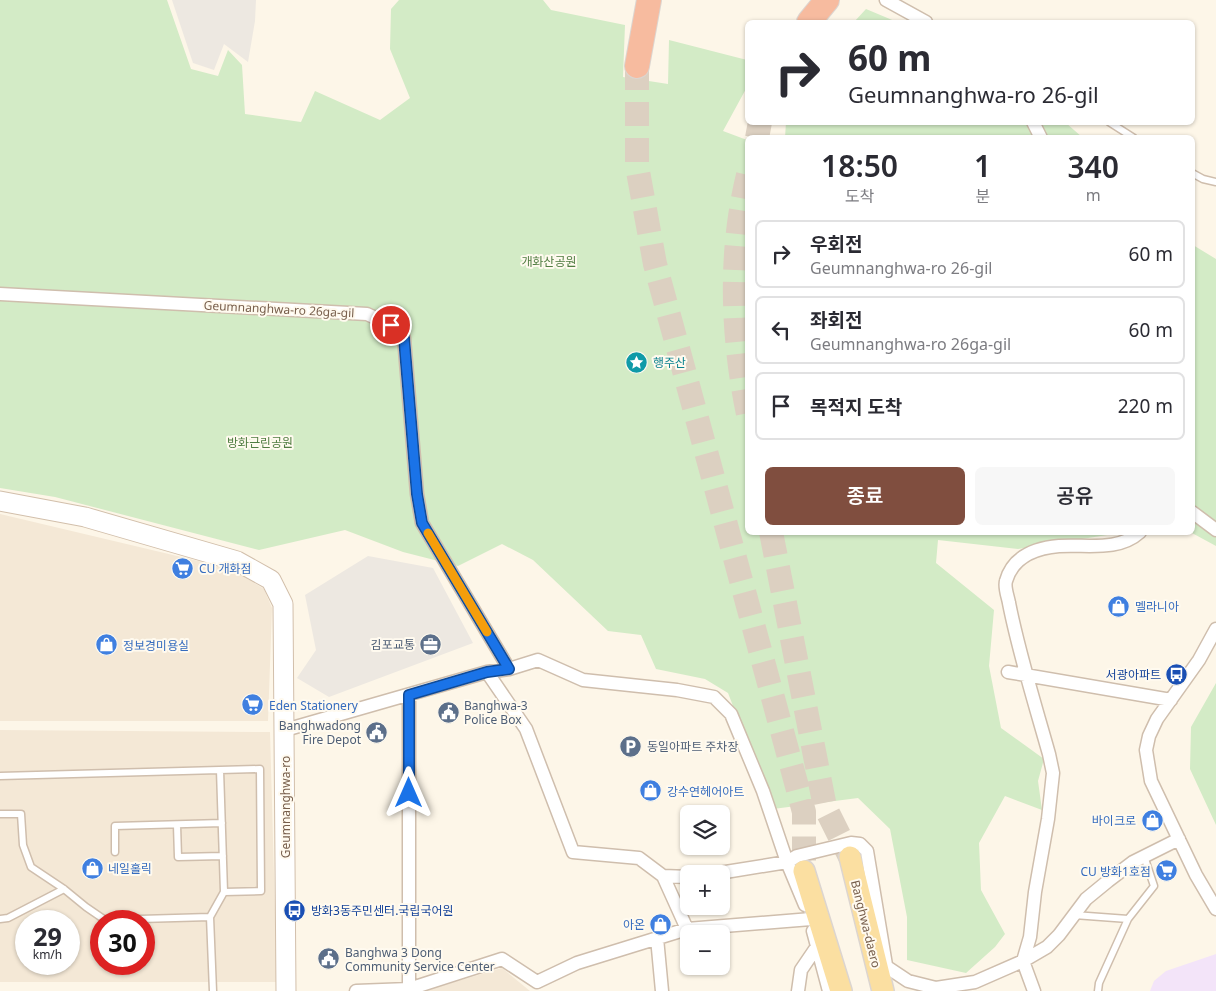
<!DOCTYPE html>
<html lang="ko">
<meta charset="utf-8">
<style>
:root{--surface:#fff;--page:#f7f7f7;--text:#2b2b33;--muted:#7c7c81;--line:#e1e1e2;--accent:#804e3f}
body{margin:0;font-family:"Noto Sans","Noto Sans KR",sans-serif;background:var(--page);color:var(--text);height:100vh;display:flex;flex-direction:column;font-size:19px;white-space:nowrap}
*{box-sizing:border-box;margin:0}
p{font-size:16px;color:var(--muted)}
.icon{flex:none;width:28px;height:28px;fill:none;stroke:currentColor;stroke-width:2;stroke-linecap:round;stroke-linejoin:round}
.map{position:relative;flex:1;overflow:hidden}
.details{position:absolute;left:745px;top:135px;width:450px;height:400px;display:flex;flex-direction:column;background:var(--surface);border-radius:8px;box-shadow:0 1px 4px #0004}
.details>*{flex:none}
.banner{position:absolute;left:745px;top:20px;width:450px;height:105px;border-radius:8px;box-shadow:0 1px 4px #0004;background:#fff;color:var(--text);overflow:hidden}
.tools{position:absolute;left:680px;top:805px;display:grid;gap:10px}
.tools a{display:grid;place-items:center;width:50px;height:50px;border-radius:8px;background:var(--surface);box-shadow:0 1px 4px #0004;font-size:25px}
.speed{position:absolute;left:15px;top:910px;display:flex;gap:10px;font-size:25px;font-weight:700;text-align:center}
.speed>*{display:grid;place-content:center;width:65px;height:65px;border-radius:50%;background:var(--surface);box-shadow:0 1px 4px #0004;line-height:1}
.speed small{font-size:12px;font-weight:400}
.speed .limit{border:8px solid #d22;background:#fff;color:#111}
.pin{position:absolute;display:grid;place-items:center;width:42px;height:42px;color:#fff;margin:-21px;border:2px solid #fff;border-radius:50%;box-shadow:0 1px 5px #0007}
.me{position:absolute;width:55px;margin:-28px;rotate:0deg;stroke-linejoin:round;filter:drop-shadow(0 0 4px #0008)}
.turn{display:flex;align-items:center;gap:18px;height:105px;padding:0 20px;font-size:22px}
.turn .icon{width:65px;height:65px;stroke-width:2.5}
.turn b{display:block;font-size:35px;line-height:42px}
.eta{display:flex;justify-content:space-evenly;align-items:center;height:85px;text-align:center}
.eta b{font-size:30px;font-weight:600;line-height:35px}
.button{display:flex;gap:10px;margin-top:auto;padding:10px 20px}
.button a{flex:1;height:58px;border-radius:8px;background:var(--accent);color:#fff;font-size:20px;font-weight:600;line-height:58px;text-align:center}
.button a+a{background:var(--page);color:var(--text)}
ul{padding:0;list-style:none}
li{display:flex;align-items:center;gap:15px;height:68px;margin:0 10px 8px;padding:0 10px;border:2px solid var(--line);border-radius:8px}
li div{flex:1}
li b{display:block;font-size:19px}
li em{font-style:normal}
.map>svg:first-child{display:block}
.residential{fill:#f4e8d6;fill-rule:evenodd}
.industrial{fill:#ede8e1}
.education{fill:#f3e4f9}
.green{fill:#d3ebc6}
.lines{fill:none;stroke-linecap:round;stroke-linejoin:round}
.highway-tunnel{stroke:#dcd0c1;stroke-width:24;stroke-dasharray:24 12;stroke-linecap:butt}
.lane-casing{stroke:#cfbead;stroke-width:9}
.street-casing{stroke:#cfbead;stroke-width:15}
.secondary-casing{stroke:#d2bfab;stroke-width:21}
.primary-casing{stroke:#dcd5d0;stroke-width:24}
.highway-casing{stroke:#dcd5d0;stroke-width:26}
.lane{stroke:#fff;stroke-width:6}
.street{stroke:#fff;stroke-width:12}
.secondary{stroke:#fff;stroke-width:19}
.primary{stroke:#fbdfa1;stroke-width:21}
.highway{stroke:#f7bb9f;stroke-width:24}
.route-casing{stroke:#114b97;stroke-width:12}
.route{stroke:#1a73e8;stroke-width:9}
.slow{stroke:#f59e0b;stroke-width:9}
.labels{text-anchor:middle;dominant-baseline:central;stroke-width:4;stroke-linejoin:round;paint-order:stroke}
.park-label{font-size:12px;fill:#517d42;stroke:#fffaef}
.street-label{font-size:12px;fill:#775e4b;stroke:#fffaef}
.culture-label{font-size:12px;fill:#0d838f;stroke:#fffaef;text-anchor:start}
.shop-label{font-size:12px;fill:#366cbe;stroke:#fffaef;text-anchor:start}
.service-label{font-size:12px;fill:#4e5e75;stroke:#fffaef;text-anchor:start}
.transit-label{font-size:12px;fill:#164399;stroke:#fffaef;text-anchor:end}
</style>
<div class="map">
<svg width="1216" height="991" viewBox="0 0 1216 991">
<rect width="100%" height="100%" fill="#fdf6e8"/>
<!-- residential -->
<path class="residential" d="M0 514 232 569 264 589 272 608 268 721H0Z
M0 730 270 732 277 982H0ZM26 921H69V964H26ZM101 921H144V964H101Z
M502 968 530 991H424Z"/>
<!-- industrial -->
<path class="industrial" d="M172 0H256L255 21 248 62 224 44 214 70 193 63Z
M368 556 433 568 473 643 329 697 297 678 316 650 305 595Z"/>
<!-- education -->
<path class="education" d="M1216 954V991H1150L1154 981 1166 971Z"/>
<!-- green -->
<path class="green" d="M0 0H167L191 69 218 76 228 50 242 65 245 114 301 122 315 91 380 120 410 98 390 49 391 9 399 0H543L551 10 625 25 623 77 668 84 669 40 747 60V87L723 131 747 140 748 532 1120 533 1018 549 938 540 936 563 994 610 989 666 1001 728 1044 759 1038 781 1042 810 1005 796 979 843 981 890 1005 934 995 947 966 973 907 960V917L890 829 858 798 773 809 728 693 705 679 656 669 641 635 608 631 533 560 502 544 458 566 403 552 345 530 259 550 55 497 0 488Z
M866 9 897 22H854Z
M786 122 1066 123 1082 137 785 138Z
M1193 245 1216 259V546L1192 533Z
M1216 683V825L1190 769 1191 727Z"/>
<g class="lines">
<!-- highway-tunnel -->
<path class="highway-tunnel" d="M637 66V166L655 264 804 812V871
M757 138 760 122
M748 175C729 253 732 336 748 414
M771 532 825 807 850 857"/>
<defs>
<path id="lane" d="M1109 122 1134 138
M1192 173 1203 179 1216 182
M220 770 224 892
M0 776 260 769 261 891 224 892 210 917
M0 814H21L23 845 31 867 64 889 86 907 105 920 210 917 213 991
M177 825 178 857 223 856
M115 852V826L222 823
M1074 915 1128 919
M0 919 8 918 64 889
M1098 991 1099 983 1128 919 1154 886 1144 856"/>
<path id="street" d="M886 0 926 22
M1033 122 1041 138
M0 294 367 314 391 325 404 338 417 494 422 523 509 669
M1192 512 1216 530
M1216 629 1199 660 1157 719 1149 736 1146 750 1151 781 1196 875 1216 909
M487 672 526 729 573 852 639 858 663 876 687 929
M1008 672 1171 700
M285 730 487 672 509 669 538 660 583 680 677 690 714 697 731 714 763 791 787 862 713 874
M663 876 689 877
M805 905 787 862 797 856 851 843 860 844 867 851 886 965
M813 931 829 991
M657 938 662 991
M887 967 908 981 936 988 975 982 1023 961 1047 947 1059 935 1086 899 1108 881 1133 862 1179 839
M537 982 577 963 687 929 811 919
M356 991 409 989 502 959 537 982
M409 991V695
M798 991 801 970 816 948
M1034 991 1023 961 1030 937 1035 892 1048 819 1053 773 1049 754C1035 704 1019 654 1009 603 1008 597 1004 587 1006 581 1013 556 1036 548 1059 546 1086 544 1118 552 1140 532"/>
<path id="secondary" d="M0 501 85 517 237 561 271 580 283 604 286 991"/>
<path id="primary" d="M850 857 883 991
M804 871 841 991"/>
<path id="highway" d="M809 22 827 0
M637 66 649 0"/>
</defs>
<!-- lane casing -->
<use href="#lane" class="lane-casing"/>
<!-- street casing -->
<use href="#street" class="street-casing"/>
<!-- secondary casing -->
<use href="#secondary" class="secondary-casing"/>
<!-- primary casing -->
<use href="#primary" class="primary-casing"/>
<!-- highway casing -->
<use href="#highway" class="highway-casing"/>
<!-- lane -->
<use href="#lane" class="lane"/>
<!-- street -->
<use href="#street" class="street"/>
<!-- secondary -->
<use href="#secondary" class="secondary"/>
<!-- primary -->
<use href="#primary" class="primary"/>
<!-- highway -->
<use href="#highway" class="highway"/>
</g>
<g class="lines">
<defs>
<path id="route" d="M391 325 404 338 417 494 422 523 509 669 487 672 409 695V793"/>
</defs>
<!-- route casing -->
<use href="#route" class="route-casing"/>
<!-- route -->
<use href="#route" class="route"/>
<!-- slow -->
<path class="slow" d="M428 533 487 632"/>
</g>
<!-- icons -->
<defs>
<symbol id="sight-disc" viewBox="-11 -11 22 22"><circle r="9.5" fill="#0f9aa8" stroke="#fffaef"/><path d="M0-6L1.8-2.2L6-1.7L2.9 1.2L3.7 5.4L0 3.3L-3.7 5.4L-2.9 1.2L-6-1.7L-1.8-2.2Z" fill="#fff"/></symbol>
<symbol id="supermarket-disc" viewBox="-11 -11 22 22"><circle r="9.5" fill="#3f7fe0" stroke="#fffaef"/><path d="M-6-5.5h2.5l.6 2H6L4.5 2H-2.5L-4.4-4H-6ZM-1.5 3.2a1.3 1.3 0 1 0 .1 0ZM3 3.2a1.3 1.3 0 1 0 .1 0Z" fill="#fff"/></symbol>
<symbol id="shop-disc" viewBox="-11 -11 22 22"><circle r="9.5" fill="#3f7fe0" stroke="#fffaef"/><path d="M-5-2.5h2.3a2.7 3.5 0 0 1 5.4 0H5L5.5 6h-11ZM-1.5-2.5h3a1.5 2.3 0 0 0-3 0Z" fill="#fff"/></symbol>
<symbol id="office-disc" viewBox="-11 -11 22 22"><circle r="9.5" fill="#5c6f8a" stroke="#fffaef"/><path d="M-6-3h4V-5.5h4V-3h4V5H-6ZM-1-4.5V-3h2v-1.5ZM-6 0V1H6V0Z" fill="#fff"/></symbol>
<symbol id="bus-disc" viewBox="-11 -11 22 22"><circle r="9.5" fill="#1a4fb4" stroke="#fffaef"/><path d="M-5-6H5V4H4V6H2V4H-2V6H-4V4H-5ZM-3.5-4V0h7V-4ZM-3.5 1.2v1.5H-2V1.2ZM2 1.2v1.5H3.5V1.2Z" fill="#fff"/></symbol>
<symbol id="civic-disc" viewBox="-11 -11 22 22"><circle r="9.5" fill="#5c6f8a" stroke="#fffaef"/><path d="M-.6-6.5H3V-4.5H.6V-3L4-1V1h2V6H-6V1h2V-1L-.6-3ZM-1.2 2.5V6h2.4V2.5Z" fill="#fff"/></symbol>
<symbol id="parking-disc" viewBox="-11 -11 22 22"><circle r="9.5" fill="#5c6f8a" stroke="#fffaef"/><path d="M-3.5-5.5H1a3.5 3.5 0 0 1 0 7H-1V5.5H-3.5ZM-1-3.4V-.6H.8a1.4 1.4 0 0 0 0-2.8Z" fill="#fff"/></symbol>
</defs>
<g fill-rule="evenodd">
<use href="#sight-disc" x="624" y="350" width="25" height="25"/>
<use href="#supermarket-disc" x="170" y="556" width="25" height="25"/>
<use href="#shop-disc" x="1106" y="594" width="25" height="25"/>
<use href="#office-disc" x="418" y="632" width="25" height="25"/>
<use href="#shop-disc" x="94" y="632" width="25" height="25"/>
<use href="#bus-disc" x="1164" y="662" width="25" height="25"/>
<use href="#supermarket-disc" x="240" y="692" width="25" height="25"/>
<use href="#civic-disc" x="436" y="700" width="25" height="25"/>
<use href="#civic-disc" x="364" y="720" width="25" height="25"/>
<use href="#parking-disc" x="618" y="734" width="25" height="25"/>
<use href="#shop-disc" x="638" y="778" width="25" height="25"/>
<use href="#shop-disc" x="1140" y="808" width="25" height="25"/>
<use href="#shop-disc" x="80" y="856" width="25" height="25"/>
<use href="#supermarket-disc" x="1154" y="858" width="25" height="25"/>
<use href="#bus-disc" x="282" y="898" width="25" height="25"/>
<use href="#shop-disc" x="648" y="912" width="25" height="25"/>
<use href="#civic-disc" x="316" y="946" width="25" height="25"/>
</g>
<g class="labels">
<!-- park labels -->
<g class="park-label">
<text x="549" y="261">개화산공원</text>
<text x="260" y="442">방화근린공원</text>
</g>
<!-- street labels -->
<g class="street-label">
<text transform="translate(279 309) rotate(3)">Geumnanghwa-ro 26ga-gil</text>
<text transform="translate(285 807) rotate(-90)">Geumnanghwa-ro</text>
<text transform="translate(866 924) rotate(76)">Banghwa-daero</text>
</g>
<!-- culture labels -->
<g class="culture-label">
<text x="653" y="362">행주산</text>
</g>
<!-- shop labels -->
<g class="shop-label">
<text x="199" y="568">CU 개화점</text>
<text x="1135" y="606">멜라니아</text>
<text x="123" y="645">정보경미용실</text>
<text x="269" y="705">Eden Stationery</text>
<text x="667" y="791">강수연헤어아트</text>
<text x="1136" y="820" text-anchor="end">바이크로</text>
<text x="108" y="868">네일홀릭</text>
<text x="1151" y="871" text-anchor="end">CU 방화1호점</text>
<text x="645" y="924" text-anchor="end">아온</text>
</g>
<!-- service labels -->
<g class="service-label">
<text x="415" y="644" text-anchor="end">김포교통</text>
<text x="464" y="705">Banghwa-3<tspan x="464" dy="14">Police Box</tspan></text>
<text x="361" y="725" text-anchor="end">Banghwadong<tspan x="361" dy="14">Fire Depot</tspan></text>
<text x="647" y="746">동일아파트 주차장</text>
<text x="345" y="952">Banghwa 3 Dong<tspan x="345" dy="14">Community Service Center</tspan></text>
</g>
<!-- transit labels -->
<g class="transit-label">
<text x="1161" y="674">서광아파트</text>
<text x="311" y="910" text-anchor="start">방화3동주민센터.국립국어원</text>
</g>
</g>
</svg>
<div class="tools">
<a><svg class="icon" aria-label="layers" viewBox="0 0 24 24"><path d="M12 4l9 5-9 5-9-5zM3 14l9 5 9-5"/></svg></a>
<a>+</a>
<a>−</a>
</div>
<div class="speed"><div>29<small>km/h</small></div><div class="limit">30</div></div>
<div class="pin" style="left:391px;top:325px;background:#d93025"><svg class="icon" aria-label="arrive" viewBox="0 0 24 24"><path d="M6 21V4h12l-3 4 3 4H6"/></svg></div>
<svg class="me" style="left:409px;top:793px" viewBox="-20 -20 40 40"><path d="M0-17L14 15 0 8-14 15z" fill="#1a73e8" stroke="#fff" stroke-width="4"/></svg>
<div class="banner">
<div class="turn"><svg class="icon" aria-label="right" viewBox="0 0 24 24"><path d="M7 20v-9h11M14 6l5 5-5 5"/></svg><div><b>60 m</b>Geumnanghwa-ro 26-gil</div></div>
</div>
<section class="details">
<div class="eta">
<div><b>18:50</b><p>도착</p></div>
<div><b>1</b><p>분</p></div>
<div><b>340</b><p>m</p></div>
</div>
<ul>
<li><svg class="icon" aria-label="right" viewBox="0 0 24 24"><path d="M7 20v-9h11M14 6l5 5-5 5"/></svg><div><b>우회전</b><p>Geumnanghwa-ro 26-gil</p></div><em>60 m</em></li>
<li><svg class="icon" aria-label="left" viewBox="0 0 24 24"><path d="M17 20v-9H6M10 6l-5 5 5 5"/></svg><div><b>좌회전</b><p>Geumnanghwa-ro 26ga-gil</p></div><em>60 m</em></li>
<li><svg class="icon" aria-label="arrive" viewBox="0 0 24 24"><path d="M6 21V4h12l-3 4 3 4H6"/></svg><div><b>목적지 도착</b></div><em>220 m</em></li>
</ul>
<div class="button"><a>종료</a><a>공유</a></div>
</section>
</div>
